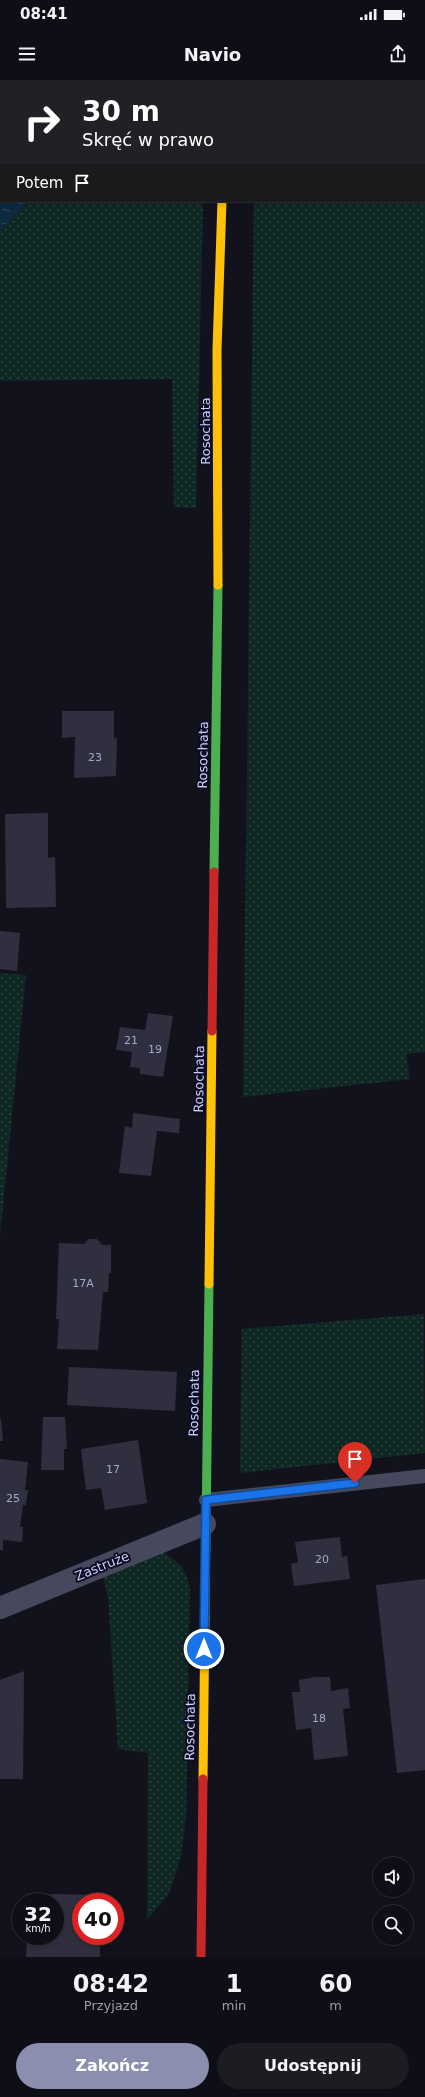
<!DOCTYPE html>
<html lang="pl">
<meta charset="utf-8">
<style>
:root{--surface:#0e0e16;--page:#1c1c23;--text:#f1f3f6;--muted:#9b9ca1;--line:#2e2e35;--accent:#8c8eb0}
body{margin:0;font-family:"DejaVu Sans",sans-serif;background:var(--page);color:var(--text);height:100vh;display:flex;flex-direction:column;font-size:15px;white-space:nowrap}
*{box-sizing:border-box;margin:0}
p{font-size:13px;color:var(--muted)}
.icon{flex:none;width:22px;height:22px;fill:none;stroke:currentColor;stroke-width:2;stroke-linecap:round;stroke-linejoin:round}
.map{position:relative;height:1877px;overflow:hidden}
.sheet{display:flex;flex-direction:column;background:var(--surface);flex:1}
.sheet>*{flex:none}
.top-card{position:absolute;left:0px;top:0px;width:425px;height:122px;box-shadow:0 2px 6px #0003,0 0 0 1px var(--line);background:#202124;color:#fff;overflow:hidden}
.buttons{position:absolute;left:373px;top:1777px;display:grid;gap:8px}
.buttons a{display:grid;place-items:center;width:40px;height:40px;border-radius:50%;background:var(--surface);box-shadow:0 2px 6px #0003,0 0 0 1px var(--line);font-size:20px}
.speed{position:absolute;left:12px;top:1813px;display:flex;gap:8px;font-size:20px;font-weight:700;text-align:center}
.speed>*{display:grid;place-content:center;width:52px;height:52px;border-radius:50%;background:var(--surface);box-shadow:0 2px 6px #0003,0 0 0 1px var(--line);line-height:1}
.speed small{font-size:10px;font-weight:400}
.speed .limit{border:6px solid #d22;background:#fff;color:#111}
.pin{position:absolute;display:grid;place-items:center;width:34px;height:34px;color:#fff;margin:-41px -17px;border-radius:50% 50% 50% 0;rotate:-45deg;box-shadow:0 0 4px #0007}
.pin .icon{rotate:45deg}
.me{position:absolute;width:44px;margin:-22px;rotate:0deg;stroke-linejoin:round;filter:drop-shadow(0 0 3px #0008)}
.turn{display:flex;align-items:center;gap:14px;height:84px;padding:0 16px;font-size:18px}
.turn .icon{width:52px;height:52px;stroke-width:2.5}
.turn b{display:block;font-size:28px;line-height:34px}
.then{display:flex;align-items:center;height:38px;padding:0 16px;background:#0003;gap:8px;font-size:15px}
.eta{display:flex;justify-content:space-evenly;align-items:center;height:68px;text-align:center}
.eta b{font-size:24px;font-weight:800;line-height:28px}
.action{display:flex;gap:8px;margin-top:auto;padding:8px 16px}
.action a{flex:1;height:46px;border-radius:24px;background:var(--accent);color:#fff;font-size:16px;font-weight:800;line-height:46px;text-align:center}
.action a+a{background:var(--page);color:var(--text)}
.status{display:flex;justify-content:space-between;align-items:center;height:28px;padding:0 20px;background:var(--surface);direction:ltr}
.status svg{height:11px;fill:currentColor}
header{display:flex;justify-content:space-between;align-items:center;height:52px;padding:0 16px;background:var(--surface);font-size:18px;font-weight:800}
.map>svg:first-child{display:block}
.grass{fill:url(#grass-dots)}
.water{fill:url(#water-ripples)}
.building{fill:#302f3f}
.lines{fill:none;stroke-linecap:round;stroke-linejoin:round}
.lane{stroke:#46495e;stroke-width:14}
.street{stroke:#46495e;stroke-width:22}
.fast{stroke:#4caf50;stroke-width:9}
.slow{stroke:#ffc107;stroke-width:9}
.jam{stroke:#c62828;stroke-width:9}
.route-casing{stroke:#114b97;stroke-width:10}
.route{stroke:#1a73e8;stroke-width:7}
.labels{text-anchor:middle;dominant-baseline:central;stroke-width:4;stroke-linejoin:round;paint-order:stroke}
.number-label{font-size:11px;fill:#a6a8cf}
.street-label{font-size:13px;fill:#cdd0ff;stroke:#0d0d21}
</style>
<div class="status"><b>08:41</b><svg viewBox="0 0 49 12"><path d="M0 12V9h3v3zM5 12V6h3v6zM10 12V3h3v9zM15 12V0h3v12zM26 1h20v11H26zM47 4h2v5h-2z"/></svg></div>
<header><svg class="icon" aria-label="menu" viewBox="0 0 24 24"><path d="M4 6h16M4 12h16M4 18h16"/></svg>Navio<svg class="icon" aria-label="share" viewBox="0 0 24 24"><path d="M12 15V3M7 8l5-5 5 5M5 13v7h14v-7"/></svg></header>
<div class="map">
<svg width="425" height="1877" viewBox="0 0 425 1877">
<defs>
<pattern id="grass-dots" width="8" height="8" patternUnits="userSpaceOnUse"><rect width="8" height="8" fill="#102824"/><path d="M2 2h.1M6 6h.1" fill="none" stroke="#324645" stroke-width="1.8" stroke-linecap="round"/></pattern>
<pattern id="water-ripples" width="26" height="14" patternUnits="userSpaceOnUse"><rect width="26" height="14" fill="#0d2a41"/><path d="M2 4q2-2 4 0t4 0M15 11q2-2 4 0t4 0" fill="none" stroke="#2f485e"/></pattern>
</defs>
<rect width="100%" height="100%" fill="#12121d"/>
<!-- grass -->
<path class="grass" d="M256 0H425V972L406 974 410 999 243 1017 254 121H424V1Z
M28 121H203L196 428 174 427 172 299 0 301V151Z
M0 893 26 895 0 1155Z
M424 1234 425 1373 240 1393 242 1249Z
M160 1469 182 1487 190 1506 186 1737 181 1777 169 1814 147 1840 148 1673 118 1669 108 1517 102 1492Z"/>
<!-- water -->
<path class="water" d="M0 0H141L1 1V121H28L0 151Z"/>
<!-- building -->
<path class="building" d="M62 631H114V658H117L116 696 74 698 75 657 62 658Z
M48 733V778L55 777 56 827 6 828 5 734Z
M0 851 20 853 17 891 0 889Z
M148 933 173 936 163 997 140 994V988L130 987 132 972 116 970 120 947 145 950Z
M133 1033 180 1039 179 1053 157 1051 151 1096 119 1093 125 1046 132 1048Z
M89 1159H97L102 1165H111V1193H109L108 1212H103L98 1270 57 1269 59 1239H56L59 1163 84 1164Z
M69 1287 177 1292 175 1331 67 1325Z
M43 1337H65L67 1369H64V1390H41Z
M0 1339H1L3 1361H0Z
M138 1360 147 1423 105 1430 101 1408 86 1410 81 1369Z
M0 1379 28 1382 25 1410H28L26 1425H23L20 1447H23L22 1462 3 1460V1470H0Z
M340 1457 342 1477 347 1476 350 1499 294 1506 291 1484 298 1482 295 1462Z
M425 1499V1690L397 1693 376 1505Z
M24 1591 23 1699H0V1600Z
M315 1597H330L331 1611 348 1608 350 1628 343 1629 348 1676 314 1680 311 1648 296 1650 292 1612H300L299 1600Z
M48 1814 107 1815V1822H81V1856H100V1877H26L27 1856H55V1822H27V1819H48Z"/>
<g class="lines">
<!-- lane -->
<path class="lane" d="M206 1420 425 1396"/>
<!-- street -->
<path class="street" d="M0 1528 205 1444"/>
<!-- fast -->
<path class="fast" d="M225 0V1
M214 792 218 505
M205 1537 209 1204"/>
<!-- slow -->
<path class="slow" d="M218 505 217 270 222 121
M209 1204 212 951
M203 1699 205 1537"/>
<!-- jam -->
<path class="jam" d="M212 951 214 792
M201 1877 203 1699"/>
</g>
<g class="lines">
<defs>
<path id="route" d="M204 1569 206 1420 355 1403"/>
</defs>
<!-- route casing -->
<use href="#route" class="route-casing"/>
<!-- route -->
<use href="#route" class="route"/>
</g>
<g class="labels">
<!-- number labels -->
<g class="number-label">
<text x="95" y="677">23</text>
<text x="131" y="960">21</text>
<text x="155" y="969">19</text>
<text x="83" y="1203">17A</text>
<text x="113" y="1389">17</text>
<text x="13" y="1418">25</text>
<text x="322" y="1479">20</text>
<text x="319" y="1638">18</text>
</g>
<!-- street labels -->
<g class="street-label">
<text transform="translate(205 351) rotate(-90)">Rosochata</text>
<text transform="translate(203 675) rotate(-89)">Rosochata</text>
<text transform="translate(199 999) rotate(-89)">Rosochata</text>
<text transform="translate(194 1323) rotate(-89)">Rosochata</text>
<text transform="translate(102 1486) rotate(-22)">Zastruże</text>
<text transform="translate(190 1647) rotate(-89)">Rosochata</text>
</g>
</g>
</svg>
<div class="buttons">
<a><svg class="icon" aria-label="sound" viewBox="0 0 24 24"><path d="M4 9h4l5-4v14l-5-4H4zM17 9q2 3 0 6"/></svg></a>
<a><svg class="icon" aria-label="search" viewBox="0 0 24 24"><circle cx="10" cy="10" r="6"/><path d="M15 15l6 6"/></svg></a>
</div>
<div class="speed"><div>32<small>km/h</small></div><div class="limit">40</div></div>
<div class="pin" style="left:355px;top:1403px;background:#d93025"><svg class="icon" aria-label="arrive" viewBox="0 0 24 24"><path d="M6 21V4h12l-3 4 3 4H6"/></svg></div>
<svg class="me" style="left:204px;top:1569px" viewBox="-20 -20 40 40"><circle r="17" fill="#1a73e8" stroke="#fff" stroke-width="3"/><path d="M0-11L8 9 0 5-8 9z" fill="#fff"/></svg>
<div class="top-card">
<div class="turn"><svg class="icon" aria-label="right" viewBox="0 0 24 24"><path d="M7 20v-9h11M14 6l5 5-5 5"/></svg><div><b>30 m</b>Skręć w prawo</div></div>
<div class="then">Potem<svg class="icon" aria-label="arrive" viewBox="0 0 24 24"><path d="M6 21V4h12l-3 4 3 4H6"/></svg></div>
</div>
</div>
<section class="sheet">
<div class="eta">
<div><b>08:42</b><p>Przyjazd</p></div>
<div><b>1</b><p>min</p></div>
<div><b>60</b><p>m</p></div>
</div>
<div class="action"><a>Zakończ</a><a>Udostępnij</a></div>
</section>
